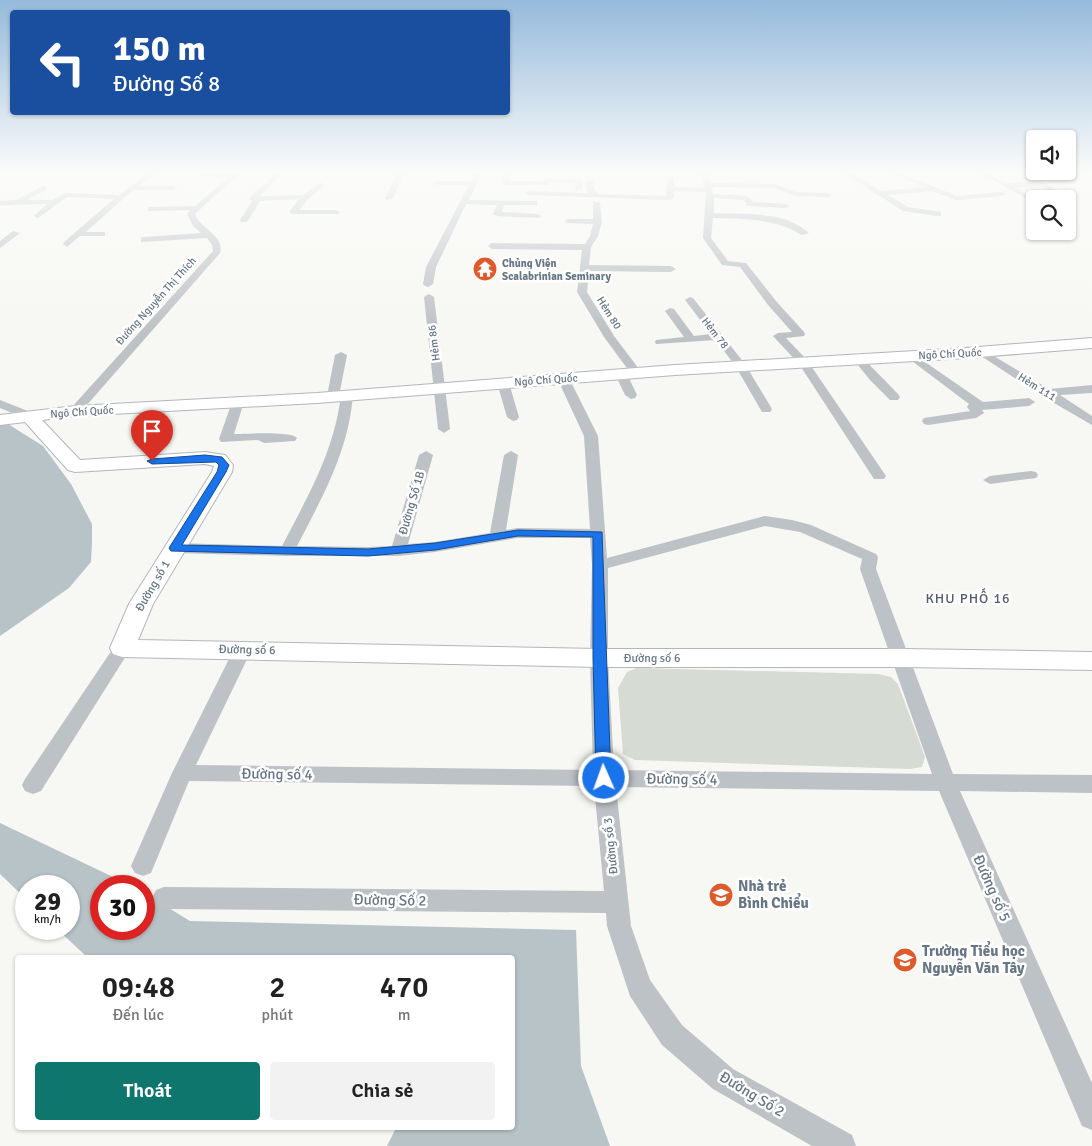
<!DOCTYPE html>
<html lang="vi">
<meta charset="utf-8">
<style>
:root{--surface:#fff;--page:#f2f2f2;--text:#222;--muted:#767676;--accent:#0f766e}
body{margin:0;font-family:Signika,sans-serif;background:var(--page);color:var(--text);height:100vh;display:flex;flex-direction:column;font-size:19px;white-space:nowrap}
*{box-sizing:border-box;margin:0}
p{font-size:16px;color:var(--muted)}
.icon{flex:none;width:28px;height:28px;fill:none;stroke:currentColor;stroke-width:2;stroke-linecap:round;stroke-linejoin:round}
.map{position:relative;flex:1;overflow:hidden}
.details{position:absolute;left:15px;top:955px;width:500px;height:175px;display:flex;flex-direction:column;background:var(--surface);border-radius:5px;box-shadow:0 1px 4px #0004}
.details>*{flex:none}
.hud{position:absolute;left:10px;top:10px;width:500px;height:105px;border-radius:5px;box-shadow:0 1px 4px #0004;background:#1a4fa0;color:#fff;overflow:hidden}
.buttons{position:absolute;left:1026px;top:130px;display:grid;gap:10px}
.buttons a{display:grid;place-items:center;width:50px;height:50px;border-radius:5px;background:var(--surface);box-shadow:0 1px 4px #0004;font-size:25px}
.speed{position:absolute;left:15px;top:875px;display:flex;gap:10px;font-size:25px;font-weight:700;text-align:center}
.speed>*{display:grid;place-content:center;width:65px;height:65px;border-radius:50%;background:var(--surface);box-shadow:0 1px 4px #0004;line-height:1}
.speed small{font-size:12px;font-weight:400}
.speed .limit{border:8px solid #d22;background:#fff;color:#111}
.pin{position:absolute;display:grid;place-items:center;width:42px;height:42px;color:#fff;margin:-51px -21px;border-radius:50% 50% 50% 0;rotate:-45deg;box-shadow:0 0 5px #0007}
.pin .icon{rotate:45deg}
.me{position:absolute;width:55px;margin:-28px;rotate:358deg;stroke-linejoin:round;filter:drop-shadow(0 0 4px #0008)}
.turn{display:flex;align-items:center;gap:18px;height:105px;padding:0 20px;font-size:22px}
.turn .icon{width:65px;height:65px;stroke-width:2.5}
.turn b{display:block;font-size:35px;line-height:42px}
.eta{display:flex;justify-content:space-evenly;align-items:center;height:85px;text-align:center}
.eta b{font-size:30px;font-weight:600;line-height:35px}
.action{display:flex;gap:10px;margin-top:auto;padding:10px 20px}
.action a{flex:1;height:58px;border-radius:5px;background:var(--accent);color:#fff;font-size:20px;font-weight:600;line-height:58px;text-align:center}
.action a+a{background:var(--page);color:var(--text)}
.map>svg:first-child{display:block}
.green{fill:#d6dbd3}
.water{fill:#b8c3c8}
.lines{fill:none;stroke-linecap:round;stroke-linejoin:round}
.secondary-casing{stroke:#b2b7bc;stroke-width:2}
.street{fill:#bdc2c6;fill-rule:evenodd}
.secondary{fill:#fff;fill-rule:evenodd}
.route{fill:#1a73e8;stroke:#114b97}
.labels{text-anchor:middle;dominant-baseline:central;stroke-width:5;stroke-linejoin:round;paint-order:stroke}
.far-poi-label{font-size:11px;font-weight:bold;fill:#667684;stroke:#fff;text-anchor:start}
.far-street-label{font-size:11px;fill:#667684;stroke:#fff}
.street-label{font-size:12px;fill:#667684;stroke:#fff}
.neighbourhood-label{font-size:14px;letter-spacing:1px;fill:#545f69;stroke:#fff}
.near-street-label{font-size:15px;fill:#667684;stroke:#fff}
.near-poi-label{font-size:15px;font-weight:bold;fill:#667684;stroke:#fff;text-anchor:start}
</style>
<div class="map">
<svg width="1092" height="1146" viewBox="0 0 1092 1146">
<rect width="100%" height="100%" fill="#f7f7f3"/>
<!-- green -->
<path class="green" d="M637 668 879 674 891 677 898 684 925 757 922 767 910 769 635 760 623 754 618 688 627 672Z"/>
<!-- water -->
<path class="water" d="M0 419 43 446 71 484 92 524V543L91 562 69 588 0 636Z
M0 823 132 886H101V929H144V893L190 921 576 930 581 1066 610 1146H387L396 1128H512V958L87 957 57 929H69V886H26V899L0 874Z"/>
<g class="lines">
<defs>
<path id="secondary" d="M1092 338V348L966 358 675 375 317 403 75 416 42 420 80 460 205 452 225 455 233 465 232 472 153 604 138 640 599 649H904L1092 652V670L904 667H599L122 657 113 654 110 648 129 604 212 472 214 466 205 464 75 472 68 470 25 422 0 425V415L75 406 317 393 675 365 966 348Z"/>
</defs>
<!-- secondary casing -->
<use href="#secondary" class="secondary-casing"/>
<!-- street -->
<path class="street" d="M73 170H159L139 186H173L177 188 173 190H133L86 232H105V236H80L67 247 63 244 64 242 114 199 67 197 38 218 34 216 47 204 0 205V201L16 200 43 186H46V190L27 200H52L65 193 119 195 148 173 76 172Z
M239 170H246L219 192 195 214C200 229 225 235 220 253L79 414H71L69 411 71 408 213 251 212 245 207 238 141 242V238L144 237 201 233 193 226 187 214 190 210 151 211H148V207L195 206 229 177H200L198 176V174L235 173Z
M280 170H286L260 196 303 195 320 183H323V187L307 200 299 210H336L340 212 339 214H293L289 212 299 199 260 201 247 222H241L240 220 252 201 249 199 250 197Z
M399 170H405L393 198 386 200 385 198Z
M477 170H483L469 200 534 201H537V205H504L502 212 538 214 542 216 538 218 497 216 493 214 497 205 466 204 436 267 433 284 428 287 425 286 423 284 426 267 469 185H437L433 183 437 181H471Z
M504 170H510V181H543L547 178 579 179 583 181V188L576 190 575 183 550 182 546 185H506L502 183Z
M701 170H707L711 183 775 184 796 192 828 193 832 195 828 197 795 196 774 188 712 187 713 194 747 196 753 202 786 204 790 206 786 208 750 206H747L744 200 714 198V213C744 214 786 211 809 233L802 235C774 218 745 219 713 218L711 238 728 261 746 263 776 301 804 332 805 334 804 336 786 338 807 360 886 476 884 479H874L799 364 773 336 778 333 792 332 768 305 740 267 722 265 703 238 706 192 674 191V198L670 200 529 195 525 193 529 191 589 193 586 190V182L590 180 594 182V189L599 194 666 196 668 177 671 175 674 177V187L705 188Z
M847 170H857L852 173 881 191 924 187 884 170H892L957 196 1002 192 1006 194 1002 196 956 200 932 191 888 195 908 207 941 212V216H938L903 211 844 173V171Z
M974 170C987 169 996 182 1009 183 1024 184 1042 177 1054 189L1050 191 1042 186 1014 187 1036 199 1035 203Z
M593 201 600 203 602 222 598 236 591 247 589 265 671 266 676 269 671 272 589 271 587 292 614 336 642 373 640 375H632L604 337 577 292 582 250 492 249 488 246 492 243 585 244 590 236 593 224 568 223 564 221 568 219H593Z
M13 231 20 233 0 248V241Z
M429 294 434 297 450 429 444 433 438 429 424 297Z
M690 297 693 298 745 364 772 409 770 412H762L736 367 716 340 656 344 655 342 656 340 684 337 665 311 670 308 674 309 694 336 711 334 685 300Z
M982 349 1049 389 1092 385V393L1060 395 1092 416V425L1042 396 978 354 976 352Z
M341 352 347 355 339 396 333 400 327 396 335 355Z
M912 353 983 402 1029 398 1035 402 1029 406 982 410 984 413 976 418 928 425 924 424 922 421 924 418 970 411 967 407 969 404 908 358 906 356 908 354Z
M859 356C863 357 892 388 898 394L900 397 898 400H890L870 380 853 359Z
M621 371 627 374 637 395 635 398 631 399 625 395 615 374Z
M563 374 569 378 598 436 607 558 765 516 792 520 811 525 876 554 878 557 876 569 953 774 1092 775V793L960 791 1092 1083V1130L1082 1126 939 791 616 787 631 926 650 980 682 1025 733 1069 852 1135 856 1146H812L713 1089 662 1045 630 996 607 926 606 913 164 909 156 906 152 898 156 890 164 887 604 891 594 786 189 781 151 873 143 876 135 873 131 866 172 773 234 649 237 645 243 643 249 645 252 649 196 765 593 770 590 658 592 565 590 538H517L435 552 398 556H287L175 553 169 551 167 548 169 545 175 543 282 546C308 496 335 450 341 394L347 390 353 394C349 450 323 496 297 546L368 547 392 546 419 455 426 451 433 455 408 544 435 542 490 533 504 455 511 451 518 455 506 530 517 528 590 529 584 436 557 378ZM765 526 800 532 862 559 860 569 932 774 614 770 608 658V568Z
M503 379 509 383 519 417 517 420 513 421 507 417 497 383Z
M238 398 244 402 234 434C246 434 290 431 297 438L295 441 264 443 258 440 221 442 219 439 232 402Z
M0 400 33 413 35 416 29 420 0 408Z
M1031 471 1036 472 1038 475 1036 478 990 484 983 480 990 476Z
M122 642 128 644 131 648 41 791 33 794 25 791 22 785 25 779 116 644Z"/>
<!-- secondary -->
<use href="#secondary" class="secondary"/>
</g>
<!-- sky -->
<linearGradient id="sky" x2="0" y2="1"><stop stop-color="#95badb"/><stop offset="0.52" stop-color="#fbfbfa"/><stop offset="1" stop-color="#fbfbfa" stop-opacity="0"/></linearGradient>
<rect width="1092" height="330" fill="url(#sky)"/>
<!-- route -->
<path class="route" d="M205 455 222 457 229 465 226 472 182 545 368 549 435 543 518 530 602 532 611 778 609 782 604 784 598 782 596 778 593 658V537L518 536 435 550 368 556 171 551 169 548 217 472 219 465 216 462 152 464 147 461 152 459Z"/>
<!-- icons -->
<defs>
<symbol id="temple-disc" viewBox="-11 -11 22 22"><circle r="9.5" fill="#df5a2b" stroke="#fff"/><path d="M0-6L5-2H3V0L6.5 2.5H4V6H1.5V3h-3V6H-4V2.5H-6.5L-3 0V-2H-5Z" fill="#fff"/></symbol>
<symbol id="school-disc" viewBox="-11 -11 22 22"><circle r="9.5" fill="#df5a2b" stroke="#fff"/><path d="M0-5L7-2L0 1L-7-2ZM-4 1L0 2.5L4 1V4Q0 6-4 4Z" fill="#fff"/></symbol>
</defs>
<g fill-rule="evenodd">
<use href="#temple-disc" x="471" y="255" width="28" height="28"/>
<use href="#school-disc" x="707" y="881" width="28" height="28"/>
<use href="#school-disc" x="891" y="946" width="28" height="28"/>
</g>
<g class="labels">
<!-- far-poi labels -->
<g class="far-poi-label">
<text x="502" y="263">Chủng Viện<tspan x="502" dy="13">Scalabrinian Seminary</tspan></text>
</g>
<!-- far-street labels -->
<g class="far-street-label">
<text transform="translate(156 301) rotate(-48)">Đường Nguyễn Thị Thích</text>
<text transform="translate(609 313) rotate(58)">Hẻm 80</text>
<text transform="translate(715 333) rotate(52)">Hẻm 78</text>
<text transform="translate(434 343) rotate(-97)">Hẻm 86</text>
<text transform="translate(950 354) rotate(-3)">Ngô Chí Quốc</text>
<text transform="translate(546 380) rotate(-4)">Ngô Chí Quốc</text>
<text transform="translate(1037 387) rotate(32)">Hẻm 111</text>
<text transform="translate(82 412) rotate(-4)">Ngô Chí Quốc</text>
</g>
<!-- street labels -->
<g class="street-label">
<text transform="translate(412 503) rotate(-74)">Đường Số 1B</text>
<text transform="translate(153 586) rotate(-60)">Đường số 1</text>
<text transform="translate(247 650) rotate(1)">Đường số 6</text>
<text x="652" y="658">Đường số 6</text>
<text transform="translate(611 846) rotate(-96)">Đường số 3</text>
</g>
<!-- neighbourhood labels -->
<g class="neighbourhood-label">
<text x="968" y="598">KHU PHỐ 16</text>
</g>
<!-- near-street labels -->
<g class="near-street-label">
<text transform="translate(277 774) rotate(1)">Đường số 4</text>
<text transform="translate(682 779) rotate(1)">Đường số 4</text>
<text transform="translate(992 888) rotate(66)">Đường số 5</text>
<text transform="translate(390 900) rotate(1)">Đường Số 2</text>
<text transform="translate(752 1094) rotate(31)">Đường Số 2</text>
</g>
<!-- near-poi labels -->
<g class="near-poi-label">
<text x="738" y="886">Nhà trẻ<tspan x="738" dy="17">Bình Chiểu</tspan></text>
<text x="922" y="951">Trường Tiểu học<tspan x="922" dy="17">Nguyễn Văn Tây</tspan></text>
</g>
</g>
</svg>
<div class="buttons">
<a><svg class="icon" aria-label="sound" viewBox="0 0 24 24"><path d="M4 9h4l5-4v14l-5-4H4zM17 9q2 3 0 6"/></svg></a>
<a><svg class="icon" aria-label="search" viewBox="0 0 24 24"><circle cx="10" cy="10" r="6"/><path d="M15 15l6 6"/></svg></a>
</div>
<div class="speed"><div>29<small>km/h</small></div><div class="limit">30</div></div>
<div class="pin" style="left:152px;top:461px;background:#d93025"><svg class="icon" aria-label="arrive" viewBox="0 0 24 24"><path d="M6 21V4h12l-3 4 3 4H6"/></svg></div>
<svg class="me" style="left:604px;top:778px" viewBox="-20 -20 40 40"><circle r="17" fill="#1a73e8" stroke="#fff" stroke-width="3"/><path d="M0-11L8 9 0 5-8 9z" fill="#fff"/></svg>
<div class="hud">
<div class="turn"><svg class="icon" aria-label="left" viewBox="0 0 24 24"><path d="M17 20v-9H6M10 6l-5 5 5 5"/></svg><div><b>150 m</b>Đường Số 8</div></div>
</div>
<section class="details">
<div class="eta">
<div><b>09:48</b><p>Đến lúc</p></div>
<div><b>2</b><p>phút</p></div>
<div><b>470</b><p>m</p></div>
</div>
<div class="action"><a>Thoát</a><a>Chia sẻ</a></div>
</section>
</div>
